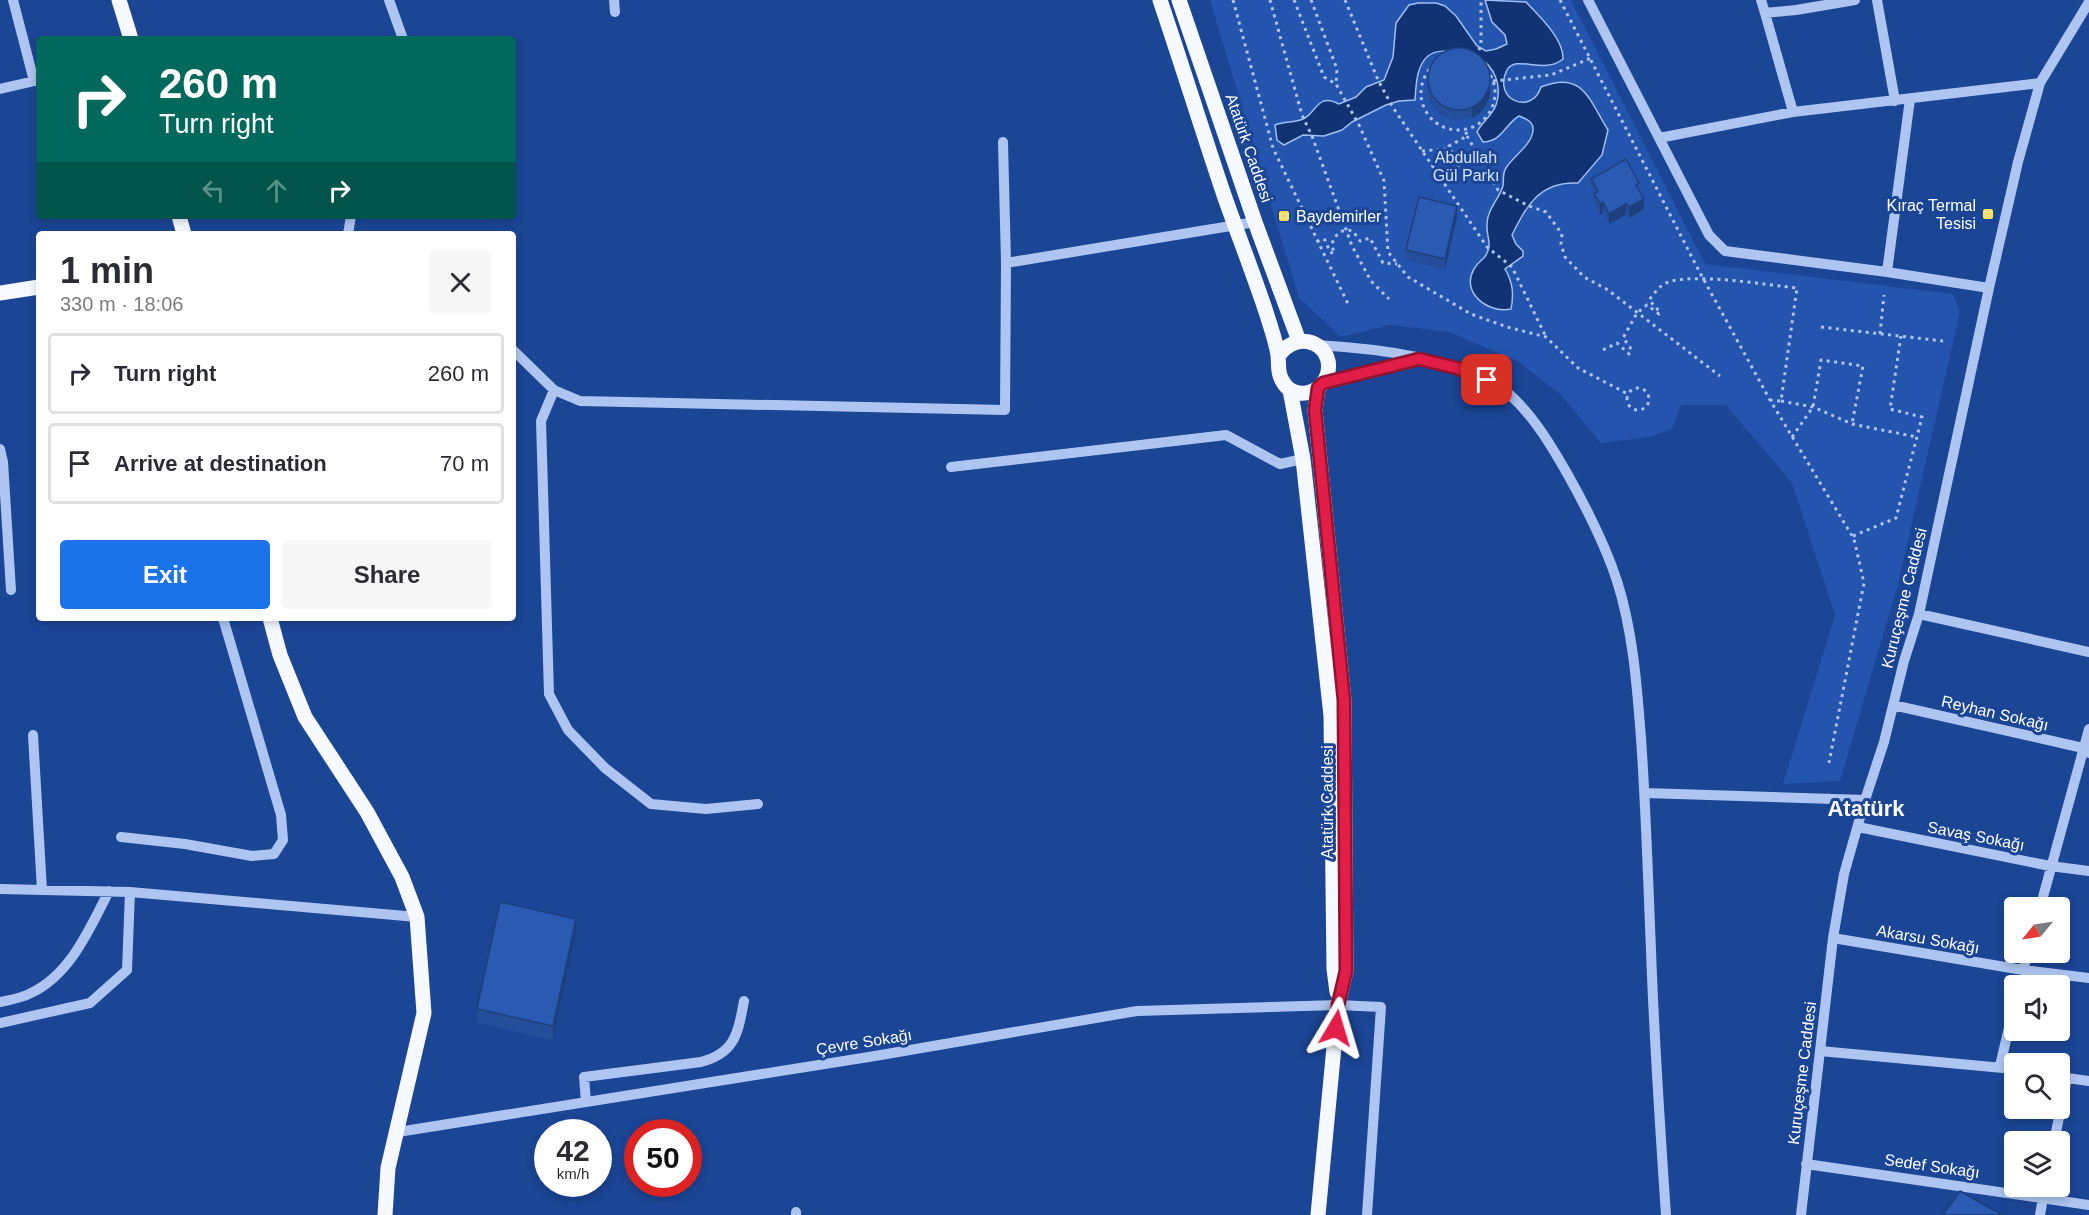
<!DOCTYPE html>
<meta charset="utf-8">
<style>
:root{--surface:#fff;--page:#f7f7f7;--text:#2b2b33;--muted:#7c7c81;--line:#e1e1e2;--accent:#1a73e8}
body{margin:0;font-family:Arial,sans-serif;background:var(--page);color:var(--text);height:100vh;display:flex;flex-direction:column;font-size:22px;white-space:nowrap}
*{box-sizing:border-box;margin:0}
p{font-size:20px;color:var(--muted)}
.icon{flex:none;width:33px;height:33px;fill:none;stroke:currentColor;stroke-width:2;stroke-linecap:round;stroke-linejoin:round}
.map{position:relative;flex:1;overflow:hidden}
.details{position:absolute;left:36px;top:231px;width:480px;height:390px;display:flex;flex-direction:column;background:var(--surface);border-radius:6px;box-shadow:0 3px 9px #0003}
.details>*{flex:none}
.guide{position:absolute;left:36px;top:36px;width:480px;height:183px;border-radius:6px;box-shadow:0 3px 9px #0003;background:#00695c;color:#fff;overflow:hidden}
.needle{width:39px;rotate:240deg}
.controls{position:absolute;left:2004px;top:897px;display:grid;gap:12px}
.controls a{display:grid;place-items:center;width:66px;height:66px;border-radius:6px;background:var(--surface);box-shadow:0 3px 9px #0003;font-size:30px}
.speed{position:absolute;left:534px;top:1119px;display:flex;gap:12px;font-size:30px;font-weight:700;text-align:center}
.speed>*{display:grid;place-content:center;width:78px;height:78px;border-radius:50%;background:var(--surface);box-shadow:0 3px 9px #0003;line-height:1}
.speed small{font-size:15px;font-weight:400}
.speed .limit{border:9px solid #d22;background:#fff;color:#111}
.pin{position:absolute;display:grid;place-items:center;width:51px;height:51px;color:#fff;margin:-26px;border-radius:12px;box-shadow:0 3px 9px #0006}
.me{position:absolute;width:66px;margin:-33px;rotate:7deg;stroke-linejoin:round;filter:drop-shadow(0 0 4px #0008)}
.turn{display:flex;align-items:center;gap:21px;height:126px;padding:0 24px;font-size:27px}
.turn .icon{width:78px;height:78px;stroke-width:2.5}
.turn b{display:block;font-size:42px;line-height:51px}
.lanes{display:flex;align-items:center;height:57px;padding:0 24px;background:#0003;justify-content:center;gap:30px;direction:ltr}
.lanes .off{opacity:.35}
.round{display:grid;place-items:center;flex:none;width:63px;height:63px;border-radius:6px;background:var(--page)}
.headline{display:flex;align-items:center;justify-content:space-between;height:102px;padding:0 24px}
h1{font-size:36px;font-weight:800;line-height:45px}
.primary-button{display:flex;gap:12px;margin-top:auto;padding:12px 24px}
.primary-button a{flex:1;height:69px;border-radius:6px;background:var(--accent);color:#fff;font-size:24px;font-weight:800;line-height:69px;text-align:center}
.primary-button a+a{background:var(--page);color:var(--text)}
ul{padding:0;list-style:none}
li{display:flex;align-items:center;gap:18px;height:81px;margin:0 12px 9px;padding:0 12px;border:3px solid var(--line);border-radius:6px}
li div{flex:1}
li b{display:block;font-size:22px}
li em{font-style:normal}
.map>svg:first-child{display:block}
.green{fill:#2455ae}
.water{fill:#123373;stroke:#a0bff2;stroke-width:1.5}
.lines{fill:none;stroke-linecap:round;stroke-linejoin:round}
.path{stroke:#adc5f0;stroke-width:3;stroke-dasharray:3 4.5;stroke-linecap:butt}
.minor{stroke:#adc5f0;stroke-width:10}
.major{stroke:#f6f9ff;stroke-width:15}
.wall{fill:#244e9a}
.shaded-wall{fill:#1d407d}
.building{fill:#2a5bb3;stroke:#1d407d;stroke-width:1.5}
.route-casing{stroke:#92132f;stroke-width:15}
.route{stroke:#e11d48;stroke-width:10}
.poi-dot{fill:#ffe26c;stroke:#1b4595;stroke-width:2}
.labels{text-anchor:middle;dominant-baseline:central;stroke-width:6;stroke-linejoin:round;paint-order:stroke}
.street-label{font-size:16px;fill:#fff;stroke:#1b4595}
.park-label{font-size:16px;fill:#d4e2fb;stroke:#1b4595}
.poi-label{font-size:16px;fill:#fff;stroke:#1b4595;text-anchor:end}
.district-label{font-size:22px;font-weight:bold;fill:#fff;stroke:#1b4595}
</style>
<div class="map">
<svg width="2089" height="1215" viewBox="0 0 2089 1215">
<rect width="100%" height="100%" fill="#1b4595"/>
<!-- green -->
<path class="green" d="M1210 0H1571L1705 264 1953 294 1960 312 1897 588 1840 781 1783 784 1835 615 1792 483 1726 405H1681L1672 429 1650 437 1601 443 1561 395 1519 362 1449 332 1391 325 1341 337 1299 298Z"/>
<!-- water -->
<path class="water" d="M1485 0 1526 2C1539 16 1564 39 1563 59 1544 75 1516 54 1507 70 1492 100 1532 116 1541 87 1583 70 1589 100 1608 130L1602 155 1578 183C1540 181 1527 205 1512 235L1516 244 1523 251V256L1505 269C1513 283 1514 294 1511 309 1489 314 1460 293 1474 269 1479 259 1486 261 1489 247 1490 240 1486 232 1487 224 1487 210 1499 199 1503 186 1504 180 1502 174 1506 168 1513 156 1531 146 1533 131 1534 122 1527 119 1519 116 1505 124 1502 142 1483 142L1477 132C1482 122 1492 116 1496 105 1502 88 1496 66 1478 58 1472 56 1465 55 1459 53 1449 51 1437 49 1428 56 1416 66 1416 87 1415 100L1399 101 1386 105 1352 122 1342 130 1324 136 1303 135 1284 145 1277 140 1275 125C1285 121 1294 123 1303 119 1316 114 1317 92 1339 104L1356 97 1366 87 1384 80 1393 57 1396 23 1409 5 1418 3H1436L1445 6 1456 16 1477 46 1486 51 1496 49 1507 44 1505 35 1492 22Z"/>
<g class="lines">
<!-- path -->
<path class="path" d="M1233 0 1273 148 1349 306
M1270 0 1302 115 1312 136 1352 246 1371 281 1389 299
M1294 0 1324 77 1336 84 1359 125 1384 181 1388 252 1408 277 1471 314 1507 327 1546 337 1578 368 1628 394
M1311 0 1337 69 1336 84
M1345 0 1378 80 1392 106 1487 247 1512 267 1546 337
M1560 0 1699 271 1770 400 1854 539 1864 583 1829 763
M1421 93a37 37 0 1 1 74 0a37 37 0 1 1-74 0Z
M1476 57 1481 45V0
M1493 81 1551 75 1591 58
M1467 136 1498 190 1529 206 1546 212 1562 234 1561 244 1565 257 1584 277 1608 290 1720 376
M1422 151 1445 149 1458 170 1460 169 1449 146 1467 136 1465 129
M1317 242 1321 239 1325 240 1330 252 1334 254 1332 244C1335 234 1342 228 1353 231L1360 241 1370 238 1383 263 1397 264
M1821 327 1943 341
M1880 334 1884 295
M1603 350 1617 343 1629 354 1631 352 1630 347 1623 338 1637 313 1647 305 1659 314 1660 312 1649 300C1654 294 1659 286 1666 283 1691 272 1767 285 1797 288L1781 401 1770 400
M1627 399a11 11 0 1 1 22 0a11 11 0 1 1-22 0Z
M1781 401 1813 407 1852 424 1917 437
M1792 437 1813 407 1821 360 1863 366 1852 424
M1853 536 1896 518 1922 417 1890 409 1901 336"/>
<!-- minor -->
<path class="minor" d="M13 0 34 81
M389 0 403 39
M614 0 615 12
M1588 0 1709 235 1725 251 1887 272 1989 288
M1761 0 1765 13 1796 10 1855 0
M1877 0 1895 101
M1765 13 1793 112
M0 89 39 80
M1659 138 1793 112 2040 83
M1003 142 1006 263
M348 234 351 216
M1887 272 1910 99
M1317 345C1370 348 1468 358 1509 394 1534 416 1552 447 1568 475 1587 509 1605 544 1617 581 1633 631 1637 686 1641 738 1646 809 1648 879 1651 950 1654 1039 1660 1127 1666 1215
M513 350 554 390 580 401 1005 410 1006 263 1255 222
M1323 383 1418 359
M554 390 541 421 549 694 568 730 605 768 651 804 706 809 758 804
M0 449 3 462 11 590
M951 467 1226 435 1280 464 1303 459
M1919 614 2089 652
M1893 705 2083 748 2089 753
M33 735 42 890
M1645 793 1865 800
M1858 827 2050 866 2089 871
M121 837 185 844 252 856 274 854 283 840 281 815 223 618
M0 889 130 892 417 917
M2040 908 2089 729
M1833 938 2023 970 2089 978
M2019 986 2028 952
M0 1002C11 1000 22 998 31 993 71 974 90 928 109 891
M0 1023 90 1003 127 970 130 892
M1820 1051 2014 1069
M2000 1066 2014 1006
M2067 1078 2089 1081
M586 1102 584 1077 701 1062C736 1053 738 1032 744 1001
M398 1132 875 1056 1137 1011 1338 1005 1381 1007 1367 1215
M2054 1142 2067 1078 2060 1077
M1806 1164 2089 1205
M796 1212V1215
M1801 1215 1833 938 1844 874 1865 800 1884 742 1904 661 1919 614 1989 288 2018 162 2040 83 2089 2
M2040 1215 2045 1186"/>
<!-- major -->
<path class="major" d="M119 0 131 39
M1160 0C1182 65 1202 130 1224 195 1238 235 1254 275 1267 315 1271 328 1276 342 1278 355 1279 366 1277 375 1285 385 1296 399 1319 394 1326 378 1339 348 1300 325 1278 356
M1179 0 1255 222 1299 341
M179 216 184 234
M0 293 39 287
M1290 390 1303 459 1331 716 1334 969 1337 992
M270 618 280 655 305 717 367 812 402 877 417 917 424 1013 388 1168 385 1215
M1318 1215 1338 1005 1346 971 1344 700 1315 410 1318 388"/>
</g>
<!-- wall -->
<path class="wall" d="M1428 79 1490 96 1486 105 1480 113 1472 118 1452 120 1443 116 1435 110 1430 101 1428 90Z
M1591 179 1639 191 1644 209 1629 218 1626 215 1609 224 1603 213 1600 215 1594 204V195L1591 190Z
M1457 217 1445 270 1406 260V250Z
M576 933 553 1040 477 1023V1009Z"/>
<!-- shaded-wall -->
<path class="shaded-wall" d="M1490 85V96L1486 105 1480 113 1472 118V108Z
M1644 199V209L1629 218V207Z
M1603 202V213L1600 215V204Z
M1626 204V215L1609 224V214Z
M1457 206V217L1445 270V259Z
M576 919V933L553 1040V1026Z"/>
<!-- building -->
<path class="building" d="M1428 79a31 31 0 1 1 62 0a31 31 0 1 1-62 0Z
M1626 159 1639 183 1636 185 1644 199 1629 207 1626 204 1609 214 1603 202 1600 204 1594 194 1598 191 1591 179Z
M1419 197 1457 206 1445 259 1406 250Z
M500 902 576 919 553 1026 477 1009Z
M1960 1191 2002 1215H1943Z"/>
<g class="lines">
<defs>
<path id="route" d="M1336 1028 1338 1005 1346 971 1344 700 1315 410 1318 388 1323 383 1419 359 1457 368 1487 380"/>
</defs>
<!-- route casing -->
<use href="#route" class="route-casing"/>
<!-- route -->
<use href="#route" class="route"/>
</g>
<!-- markers -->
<g class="poi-dot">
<rect x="1982" y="208" width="12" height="12" rx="3"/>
<rect x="1278" y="210" width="12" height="12" rx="3"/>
</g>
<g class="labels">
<!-- street labels -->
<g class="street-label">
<text transform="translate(1249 148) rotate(71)">Atatürk Caddesi</text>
<text transform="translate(1904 598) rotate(-76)">Kuruçeşme Caddesi</text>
<text transform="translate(1995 713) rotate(13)">Reyhan Sokağı</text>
<text transform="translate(1327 802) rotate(-90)">Atatürk Caddesi</text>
<text transform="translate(1976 836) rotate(11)">Savaş Sokağı</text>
<text transform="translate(1928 939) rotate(10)">Akarsu Sokağı</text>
<text transform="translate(864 1042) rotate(-9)">Çevre Sokağı</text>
<text transform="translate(1802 1073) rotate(-83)">Kuruçeşme Caddesi</text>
<text transform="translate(1932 1166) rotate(8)">Sedef Sokağı</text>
</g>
<!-- park labels -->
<g class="park-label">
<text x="1466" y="157">Abdullah<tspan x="1466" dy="18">Gül Parkı</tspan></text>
</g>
<!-- poi labels -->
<g class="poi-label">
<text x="1976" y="205">Kıraç Termal<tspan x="1976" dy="18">Tesisi</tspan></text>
<text x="1296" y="216" text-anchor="start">Baydemirler</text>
</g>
<!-- district labels -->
<g class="district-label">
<text x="1866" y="808">Atatürk</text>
</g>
</g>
</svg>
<div class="controls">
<a><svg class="needle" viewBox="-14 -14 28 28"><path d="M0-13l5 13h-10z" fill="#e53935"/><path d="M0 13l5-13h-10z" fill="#7c7c81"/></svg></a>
<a><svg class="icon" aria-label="sound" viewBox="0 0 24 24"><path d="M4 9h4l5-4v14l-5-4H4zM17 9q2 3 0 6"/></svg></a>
<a><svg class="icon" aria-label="search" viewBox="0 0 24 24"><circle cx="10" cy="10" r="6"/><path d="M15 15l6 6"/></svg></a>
<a><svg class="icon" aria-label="layers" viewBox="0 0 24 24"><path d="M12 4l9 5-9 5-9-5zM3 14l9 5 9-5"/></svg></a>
</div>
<div class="speed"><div>42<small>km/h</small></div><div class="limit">50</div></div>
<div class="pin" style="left:1487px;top:380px;background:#d93025"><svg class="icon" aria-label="arrive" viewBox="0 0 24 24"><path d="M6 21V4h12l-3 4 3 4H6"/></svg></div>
<svg class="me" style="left:1336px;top:1028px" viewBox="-20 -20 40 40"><path d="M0-17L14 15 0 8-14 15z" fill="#e11d48" stroke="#fff" stroke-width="4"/></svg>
<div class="guide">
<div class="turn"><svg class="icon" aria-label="right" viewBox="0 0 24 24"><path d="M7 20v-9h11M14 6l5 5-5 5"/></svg><div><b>260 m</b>Turn right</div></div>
<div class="lanes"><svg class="icon off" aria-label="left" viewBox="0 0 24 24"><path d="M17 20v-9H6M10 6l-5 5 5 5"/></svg><svg class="icon off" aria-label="ahead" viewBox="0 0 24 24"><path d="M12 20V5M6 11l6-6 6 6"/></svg><svg class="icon" aria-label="right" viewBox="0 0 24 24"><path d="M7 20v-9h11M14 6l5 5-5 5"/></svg></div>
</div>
<section class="details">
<div class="headline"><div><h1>1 min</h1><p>330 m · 18:06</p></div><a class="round"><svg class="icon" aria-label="close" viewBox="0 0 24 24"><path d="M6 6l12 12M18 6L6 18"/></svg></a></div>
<ul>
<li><svg class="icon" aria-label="right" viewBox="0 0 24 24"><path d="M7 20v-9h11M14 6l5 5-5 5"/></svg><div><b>Turn right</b></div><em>260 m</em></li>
<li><svg class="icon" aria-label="arrive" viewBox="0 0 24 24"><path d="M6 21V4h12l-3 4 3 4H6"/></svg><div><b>Arrive at destination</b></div><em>70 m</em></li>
</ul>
<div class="primary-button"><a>Exit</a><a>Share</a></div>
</section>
</div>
